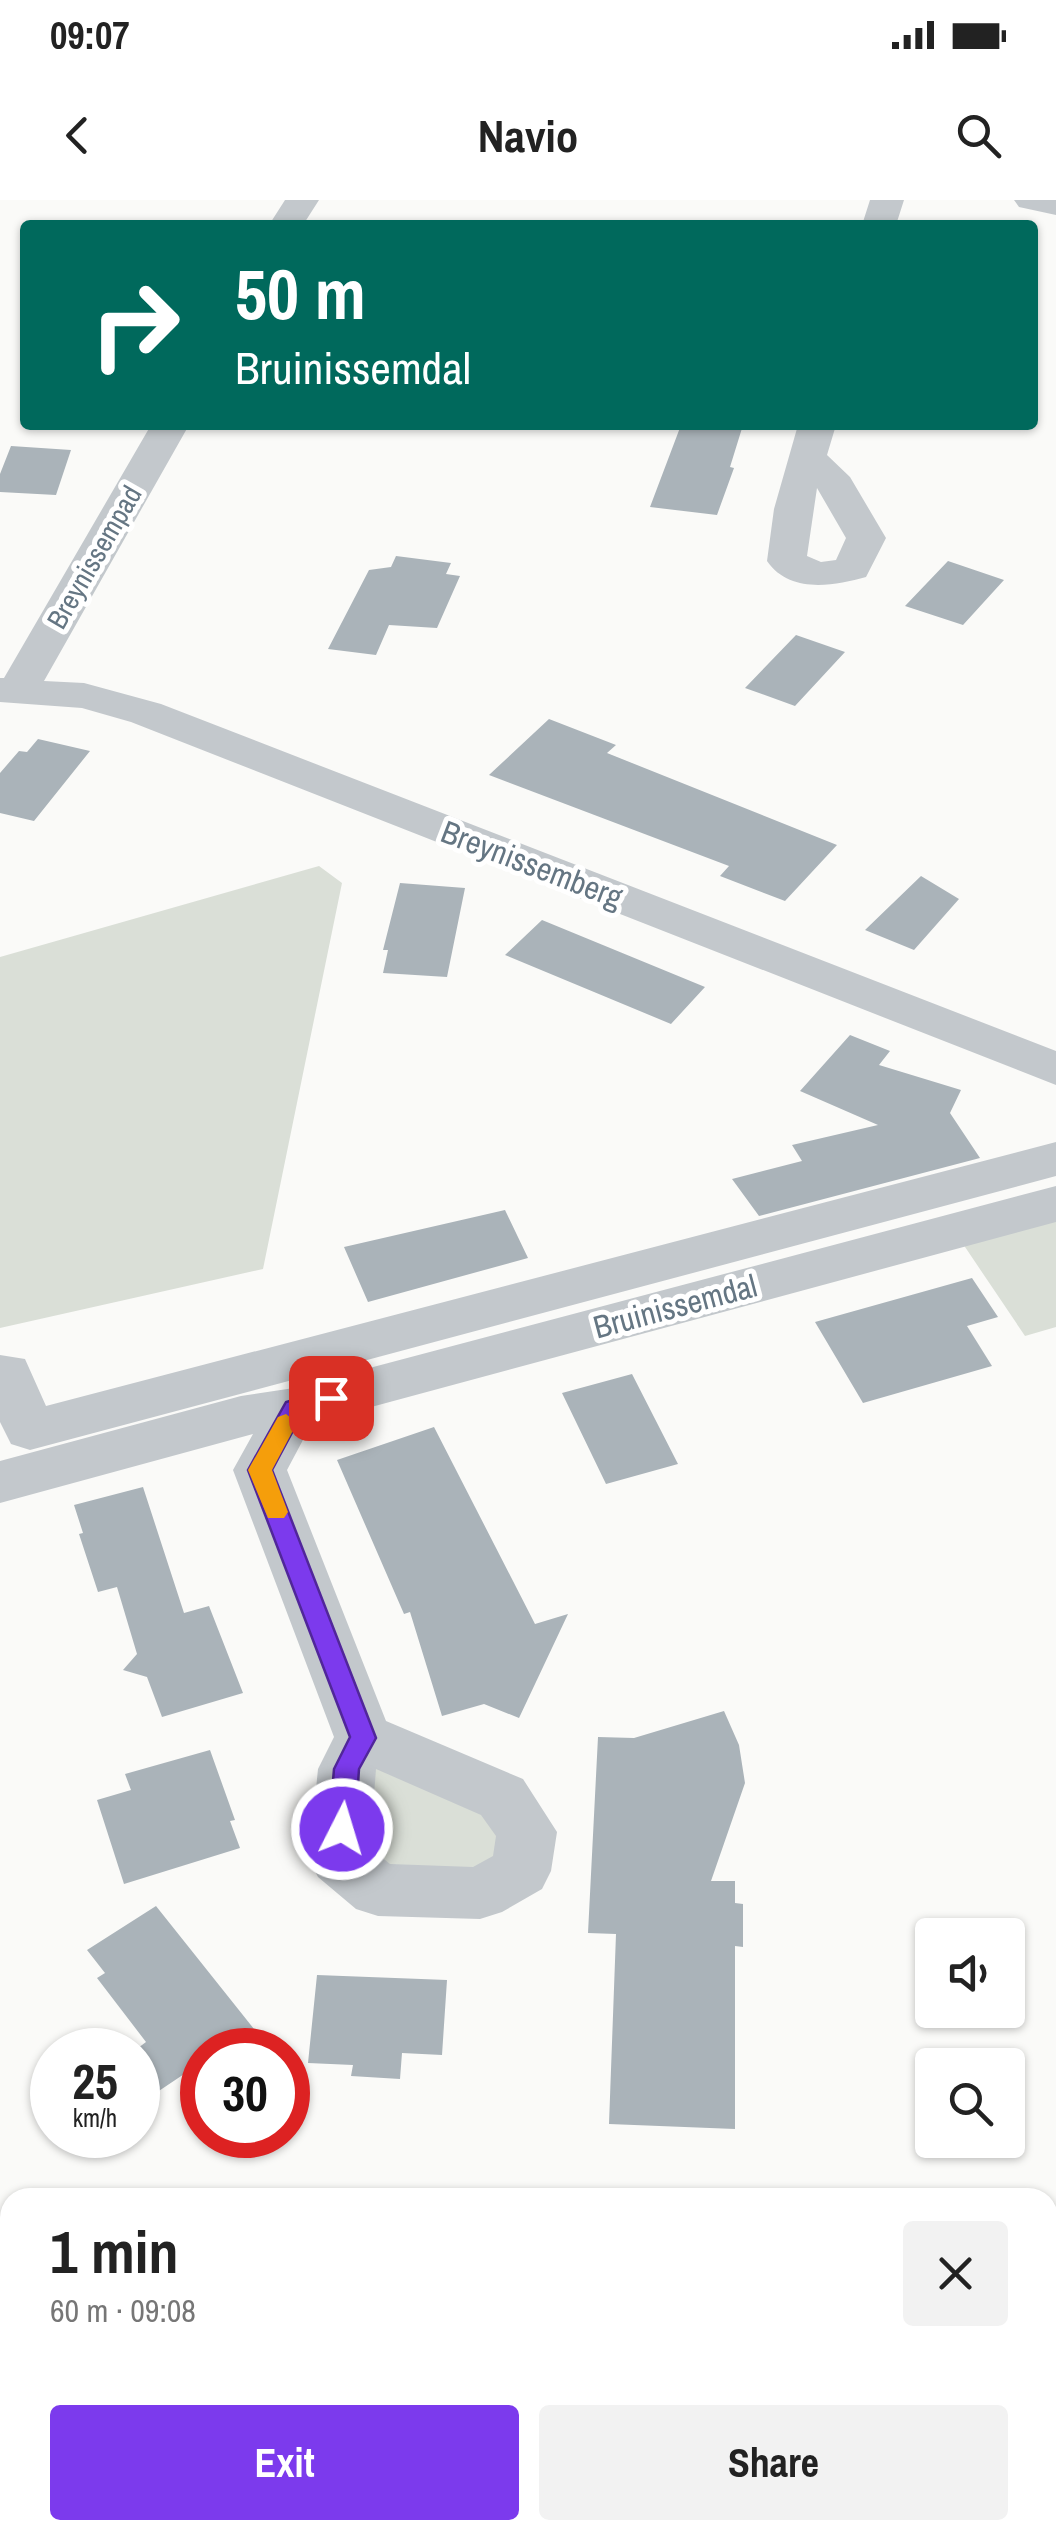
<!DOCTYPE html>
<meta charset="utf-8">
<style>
:root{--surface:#fff;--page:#f2f2f2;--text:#222;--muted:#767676;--accent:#7c3aed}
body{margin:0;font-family:"Archivo Narrow",sans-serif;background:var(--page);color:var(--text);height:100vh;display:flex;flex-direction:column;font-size:38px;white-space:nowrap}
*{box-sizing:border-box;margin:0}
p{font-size:32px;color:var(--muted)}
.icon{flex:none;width:55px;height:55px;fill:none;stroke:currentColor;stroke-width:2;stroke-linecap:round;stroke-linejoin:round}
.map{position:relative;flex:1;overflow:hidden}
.panel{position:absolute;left:0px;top:1988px;width:1058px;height:352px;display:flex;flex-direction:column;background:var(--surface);border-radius:30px 30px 0 0;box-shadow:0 2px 8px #0004}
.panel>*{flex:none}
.hud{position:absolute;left:20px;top:20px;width:1018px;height:210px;border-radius:10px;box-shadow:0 2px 8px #0004;background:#00695c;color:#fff;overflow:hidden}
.buttons{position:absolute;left:915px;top:1718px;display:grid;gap:20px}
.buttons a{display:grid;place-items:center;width:110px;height:110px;border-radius:10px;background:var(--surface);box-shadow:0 2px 8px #0004;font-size:50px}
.speed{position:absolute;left:30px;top:1828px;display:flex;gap:20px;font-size:50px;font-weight:700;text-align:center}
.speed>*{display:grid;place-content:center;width:130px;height:130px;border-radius:50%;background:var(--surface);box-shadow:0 2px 8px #0004;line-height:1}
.speed small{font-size:25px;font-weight:400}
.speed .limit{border:15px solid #d22;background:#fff;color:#111}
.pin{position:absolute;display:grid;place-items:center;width:85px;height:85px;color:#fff;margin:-42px;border-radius:20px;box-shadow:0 5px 15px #0006}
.me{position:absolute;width:110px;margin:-55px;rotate:5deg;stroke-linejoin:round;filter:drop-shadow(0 0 8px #0008)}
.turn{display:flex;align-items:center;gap:35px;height:210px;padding:0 50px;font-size:45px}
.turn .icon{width:130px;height:130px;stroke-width:2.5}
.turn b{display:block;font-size:70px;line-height:85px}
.round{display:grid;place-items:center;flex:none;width:105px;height:105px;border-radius:10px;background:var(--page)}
.head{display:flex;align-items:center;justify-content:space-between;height:170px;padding:0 50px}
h1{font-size:60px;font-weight:800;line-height:75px}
.button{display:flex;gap:20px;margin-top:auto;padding:20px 50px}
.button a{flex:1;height:115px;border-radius:10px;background:var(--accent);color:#fff;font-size:40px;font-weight:800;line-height:115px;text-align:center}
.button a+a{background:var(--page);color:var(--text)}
.status{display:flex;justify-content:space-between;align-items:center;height:70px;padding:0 50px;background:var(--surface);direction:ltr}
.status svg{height:28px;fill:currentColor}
header{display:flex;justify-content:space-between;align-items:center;height:130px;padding:0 50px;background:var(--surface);font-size:45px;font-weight:800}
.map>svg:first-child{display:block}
.green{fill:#dadfd7}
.building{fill:#aab3b9}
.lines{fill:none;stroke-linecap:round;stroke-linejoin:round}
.street{fill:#c3c8cc;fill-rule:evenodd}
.route{fill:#7c3aed;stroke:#51269a;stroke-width:2.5}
.slow{fill:#f59e0b}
.labels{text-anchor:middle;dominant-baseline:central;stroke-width:10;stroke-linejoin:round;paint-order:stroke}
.far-street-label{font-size:28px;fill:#657683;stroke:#fff}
.street-label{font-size:32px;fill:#657683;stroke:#fff}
</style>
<div class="status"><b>09:07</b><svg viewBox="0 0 49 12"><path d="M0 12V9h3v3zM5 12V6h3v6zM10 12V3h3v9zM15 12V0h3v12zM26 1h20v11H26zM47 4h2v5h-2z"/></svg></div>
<header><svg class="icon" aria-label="back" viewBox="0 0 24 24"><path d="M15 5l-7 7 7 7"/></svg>Navio<svg class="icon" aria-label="search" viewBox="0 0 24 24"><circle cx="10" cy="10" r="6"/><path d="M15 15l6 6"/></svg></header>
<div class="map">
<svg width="1056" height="2339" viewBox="0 0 1056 2339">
<rect width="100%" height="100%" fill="#fafaf8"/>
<!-- green -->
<path class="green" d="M319 666 342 683 263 1069 0 1128V757Z
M1056 1016V1127L1025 1136 961 1041Z
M363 1537 502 1597 521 1671 378 1690 347 1569Z"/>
<!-- building -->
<path class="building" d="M681 225H743L730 267 734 268 717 315 650 307Z
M11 246 71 250 56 295 0 292V274Z
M396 356 451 363 446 374 460 376 437 428 389 425 376 455 328 449 369 370 391 367Z
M948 361 1004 380 963 425 905 406Z
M796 435 845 452 795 506 745 488Z
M549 519 616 545 607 553 837 645 785 701 720 676 729 666 489 575Z
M38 539 90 551 34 621 0 613V573L19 551 27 552Z
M921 676 959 699 914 750 865 730Z
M400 683 465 688 447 777 383 773 388 750H383Z
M542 720 705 787 671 824 505 755Z
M850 835 890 851 879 865 961 890 950 913 980 958 759 1016 732 979 802 961 792 945 878 925 800 891Z
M505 1010 528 1058 368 1102 344 1047Z
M972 1078 998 1117 967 1126 992 1166 863 1203 815 1122Z
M632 1174 678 1264 606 1284 562 1193Z
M434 1227 535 1424 568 1414 519 1518 484 1504 442 1516 410 1412 404 1414 337 1260Z
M143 1287 184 1413 209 1406 243 1493 162 1517 147 1477 123 1470 137 1454 117 1387 98 1392 79 1334 83 1333 74 1305Z
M724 1511 739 1545 745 1583 711 1681H735V1703L743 1704V1747L735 1746V1929L609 1924 616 1734 588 1733 598 1537 634 1538Z
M210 1550 235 1620 230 1621 240 1648 124 1684 97 1600 131 1590 125 1574Z
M156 1706 254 1829 221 1850H202V1862L138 1905V1848L146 1842 97 1778 105 1773 87 1750Z
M317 1775 447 1780 442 1855 402 1853 400 1879 351 1876 353 1865 308 1863Z"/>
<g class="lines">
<!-- street -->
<path class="street" d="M285 0H319L303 25H269Z
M870 0H904L896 25H862Z
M1014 0H1056V15L1019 7Z
M151 225H189L44 481 84 483 161 504 1056 851V885L131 522 82 508 0 502V478H4Z
M798 225H836L827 255 850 277 886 338 866 377C833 386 790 394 767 361L774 309ZM817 288 846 338 836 360 821 362 807 356Z
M1056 942V976L30 1250 11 1244 0 1222V1155L25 1159 46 1206Z
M1056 986V1022L312 1223 287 1270 386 1521 523 1579 557 1632 551 1671 542 1689 502 1712 480 1719 378 1716 356 1709 318 1677 309 1659 318 1569 334 1537 233 1270 253 1234 0 1303V1261L241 1196 294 1188ZM376 1569 481 1615 496 1636 493 1656 473 1667 390 1664 370 1648Z"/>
</g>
<!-- route -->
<path class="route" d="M331 1189 339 1192 343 1198 339 1204 302 1214 272 1270 376 1538 359 1569 355 1629 351 1637 342 1640 333 1637 329 1629 334 1569 350 1537 248 1270 286 1202Z"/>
<!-- slow -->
<path class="slow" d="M286 1214 297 1223 272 1270 288 1312 284 1318H268L248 1270 278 1217Z"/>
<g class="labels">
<!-- far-street labels -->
<g class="far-street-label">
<text transform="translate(94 357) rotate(-60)">Breynissempad</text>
</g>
<!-- street labels -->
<g class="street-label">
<text transform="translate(532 664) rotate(21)">Breynissemberg</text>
<text transform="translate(675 1106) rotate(-15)">Bruinissemdal</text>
</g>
</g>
</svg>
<div class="buttons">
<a><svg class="icon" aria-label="sound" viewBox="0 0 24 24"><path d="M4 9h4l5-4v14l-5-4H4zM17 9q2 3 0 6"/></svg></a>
<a><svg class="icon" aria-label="search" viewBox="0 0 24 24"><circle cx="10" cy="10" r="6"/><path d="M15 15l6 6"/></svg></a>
</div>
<div class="speed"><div>25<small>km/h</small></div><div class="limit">30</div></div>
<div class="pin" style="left:331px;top:1198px;background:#d93025"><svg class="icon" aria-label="arrive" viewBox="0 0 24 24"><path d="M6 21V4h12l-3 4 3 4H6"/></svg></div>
<svg class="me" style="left:342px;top:1629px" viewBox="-20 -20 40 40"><circle r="17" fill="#7c3aed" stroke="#fff" stroke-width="3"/><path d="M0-11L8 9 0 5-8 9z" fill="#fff"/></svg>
<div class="hud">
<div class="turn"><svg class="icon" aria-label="right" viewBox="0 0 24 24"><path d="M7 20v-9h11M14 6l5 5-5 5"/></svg><div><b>50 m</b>Bruinissemdal</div></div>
</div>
<section class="panel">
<div class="head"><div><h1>1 min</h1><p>60 m · 09:08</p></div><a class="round"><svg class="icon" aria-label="close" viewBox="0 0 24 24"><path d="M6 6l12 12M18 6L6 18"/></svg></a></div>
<div class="button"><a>Exit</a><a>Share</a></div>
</section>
</div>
